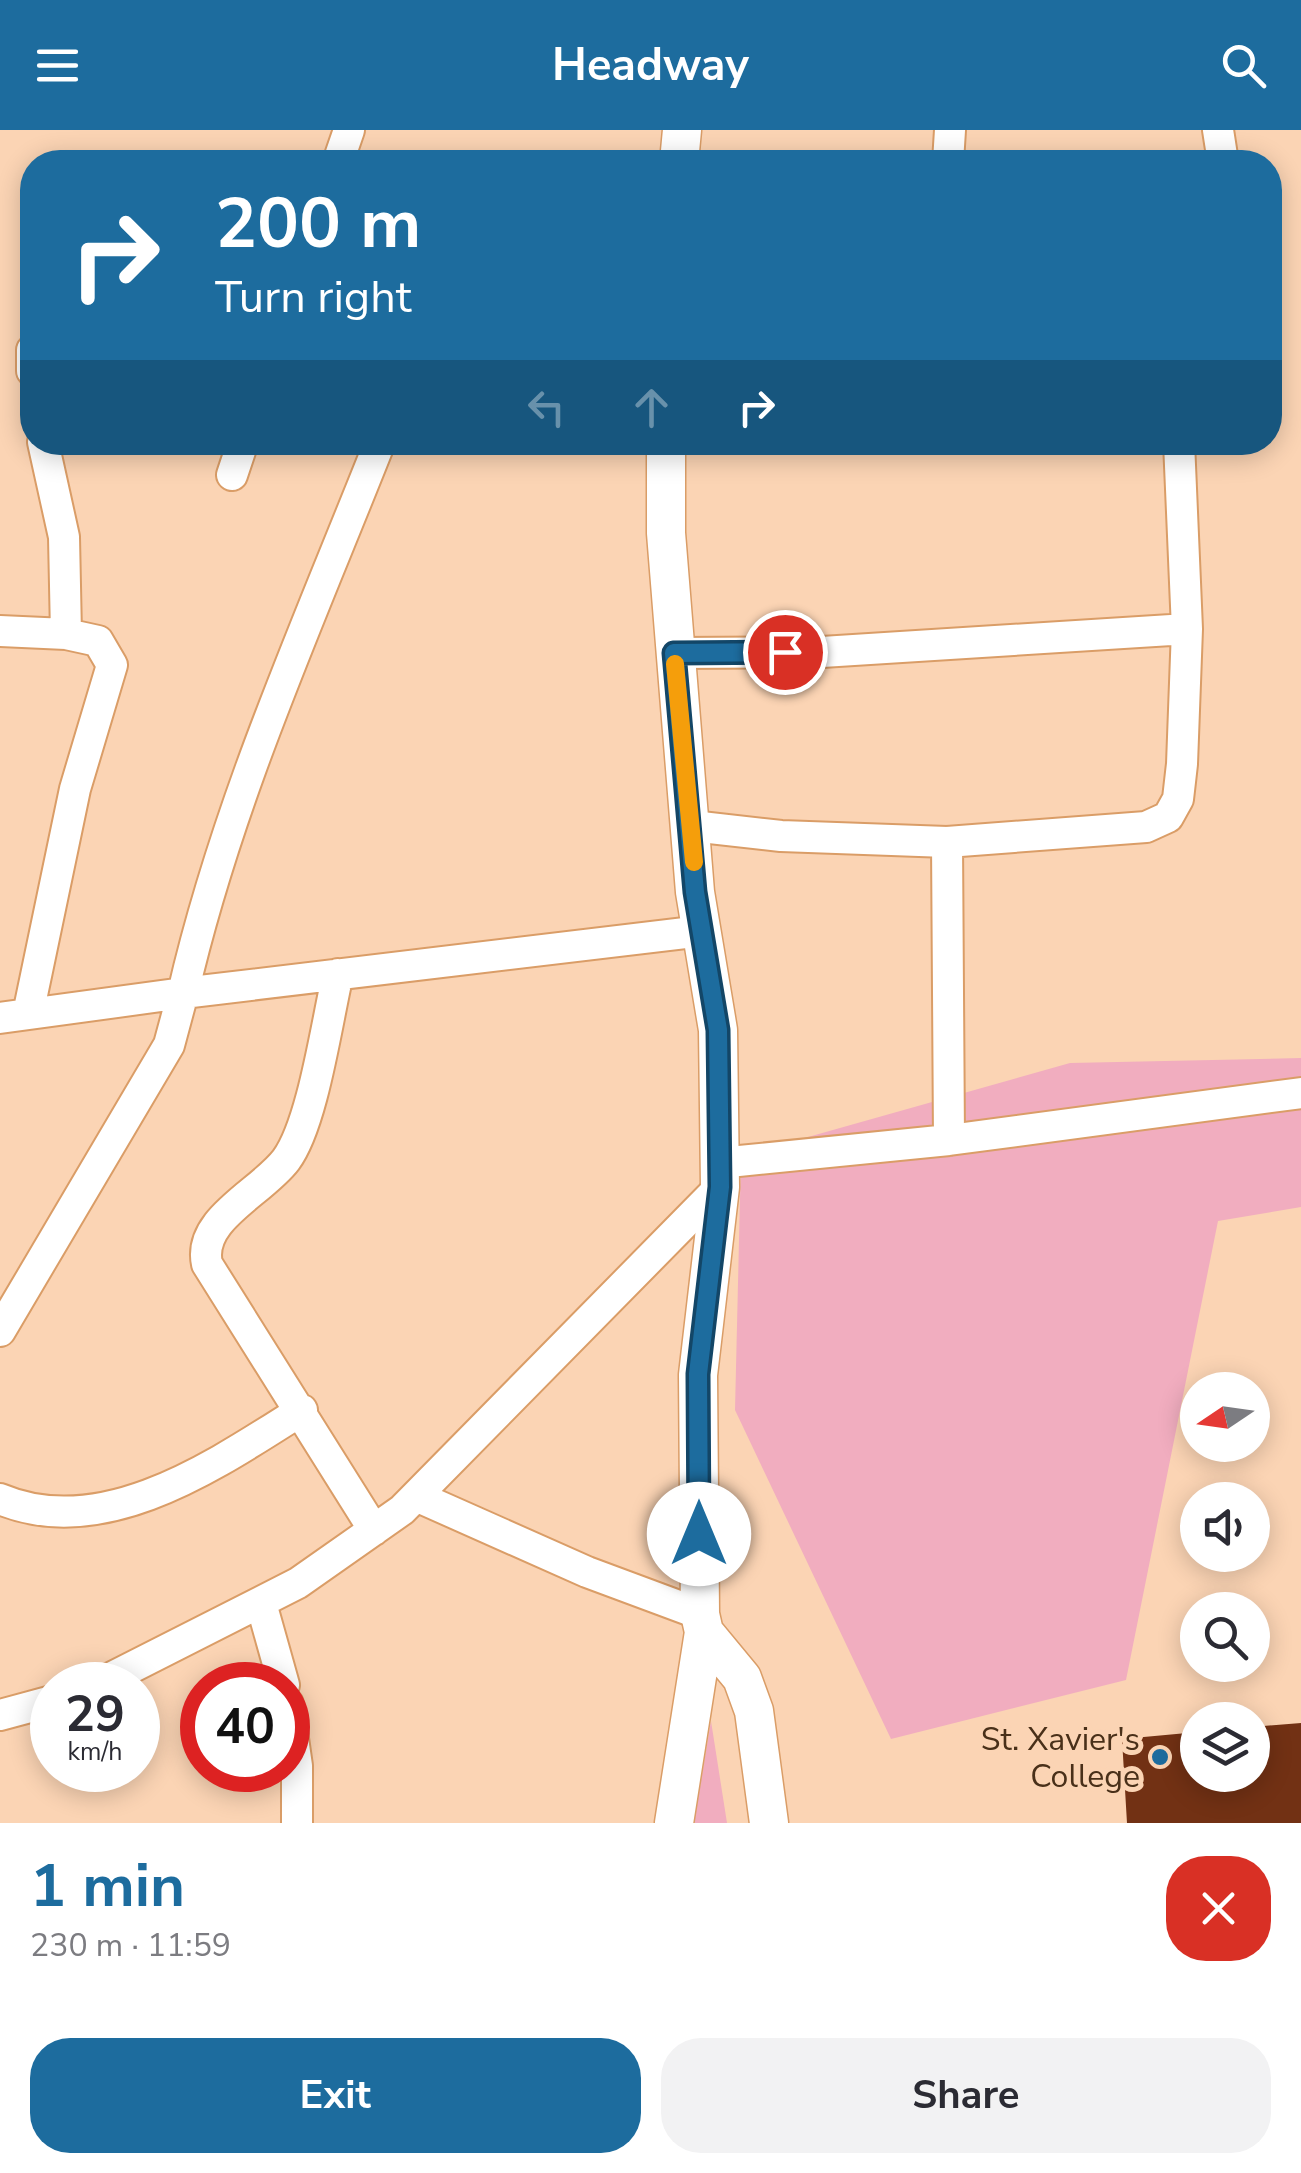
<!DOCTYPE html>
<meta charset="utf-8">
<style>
:root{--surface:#fff;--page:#f2f2f3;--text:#2b2b33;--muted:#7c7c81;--accent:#1d6c9e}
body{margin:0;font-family:"Nunito Sans",sans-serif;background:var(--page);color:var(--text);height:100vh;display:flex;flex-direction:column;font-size:38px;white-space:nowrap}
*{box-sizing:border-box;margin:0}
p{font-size:32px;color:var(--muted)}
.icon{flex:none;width:55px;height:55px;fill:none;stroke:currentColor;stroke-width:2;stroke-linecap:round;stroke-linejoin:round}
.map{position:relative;height:1693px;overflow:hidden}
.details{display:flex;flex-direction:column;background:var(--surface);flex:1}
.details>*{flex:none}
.guide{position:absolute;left:20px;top:20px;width:1262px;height:305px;border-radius:40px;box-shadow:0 5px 25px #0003;background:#1d6c9e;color:#fff;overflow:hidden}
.needle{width:65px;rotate:257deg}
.tools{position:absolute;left:1180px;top:1242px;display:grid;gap:20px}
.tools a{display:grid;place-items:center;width:90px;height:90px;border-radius:50%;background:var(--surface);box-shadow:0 5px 25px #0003;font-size:50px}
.speed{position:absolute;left:30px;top:1532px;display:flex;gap:20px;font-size:50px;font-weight:700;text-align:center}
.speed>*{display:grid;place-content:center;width:130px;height:130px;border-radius:50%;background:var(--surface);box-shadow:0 5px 25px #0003;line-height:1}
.speed small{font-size:25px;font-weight:400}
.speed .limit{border:15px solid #d22;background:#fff;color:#111}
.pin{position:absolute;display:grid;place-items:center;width:85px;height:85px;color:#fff;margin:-42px;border:5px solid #fff;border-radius:50%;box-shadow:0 2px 10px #0007}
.me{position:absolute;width:110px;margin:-55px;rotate:0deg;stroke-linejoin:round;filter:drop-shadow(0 0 8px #0008)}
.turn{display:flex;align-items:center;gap:35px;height:210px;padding:0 30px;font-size:45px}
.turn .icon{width:130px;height:130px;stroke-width:2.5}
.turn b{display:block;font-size:70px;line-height:85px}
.lanes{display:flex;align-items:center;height:95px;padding:0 30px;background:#0003;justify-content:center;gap:50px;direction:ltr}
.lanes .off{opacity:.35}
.round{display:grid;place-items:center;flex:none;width:105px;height:105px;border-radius:40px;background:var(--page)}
.head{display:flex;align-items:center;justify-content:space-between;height:170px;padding:0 30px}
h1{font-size:60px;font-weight:700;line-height:75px;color:var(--accent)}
.primary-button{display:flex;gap:20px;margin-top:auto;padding:20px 30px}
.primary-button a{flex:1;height:115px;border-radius:40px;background:var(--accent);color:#fff;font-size:40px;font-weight:700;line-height:115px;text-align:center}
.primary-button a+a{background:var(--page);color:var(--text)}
header{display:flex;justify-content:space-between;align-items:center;height:130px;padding:0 30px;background:var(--accent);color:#fff;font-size:45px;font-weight:700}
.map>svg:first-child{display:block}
.green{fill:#f1adbf}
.building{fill:#723114}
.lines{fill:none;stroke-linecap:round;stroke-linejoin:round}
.minor-casing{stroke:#da9d67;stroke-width:34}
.tertiary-casing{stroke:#da9d67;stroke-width:41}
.minor{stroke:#fff;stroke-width:30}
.tertiary{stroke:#fff;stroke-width:38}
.route-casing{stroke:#134667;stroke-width:25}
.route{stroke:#1d6c9e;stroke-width:18}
.slow{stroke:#f59e0b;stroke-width:18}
.poi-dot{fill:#1d6c9e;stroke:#fbd4b4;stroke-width:4}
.labels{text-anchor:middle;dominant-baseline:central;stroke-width:10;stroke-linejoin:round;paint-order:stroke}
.poi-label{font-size:32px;fill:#493019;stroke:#fbd4b4;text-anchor:end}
</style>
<header><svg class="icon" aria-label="menu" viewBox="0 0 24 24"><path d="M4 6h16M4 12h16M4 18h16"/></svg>Headway<svg class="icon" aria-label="search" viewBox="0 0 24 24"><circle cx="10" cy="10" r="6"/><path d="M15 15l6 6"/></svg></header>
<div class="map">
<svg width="1301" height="1693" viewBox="0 0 1301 1693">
<rect width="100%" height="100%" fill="#fbd4b4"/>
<!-- green -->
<path class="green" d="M1301 928V1077L1218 1091 1126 1550 891 1609 735 1280 741 1026 1070 933Z
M711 1591 727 1693H694Z"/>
<!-- building -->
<path class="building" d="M1301 1593V1693H1127L1122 1609 1198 1602V1645H1252V1597Z"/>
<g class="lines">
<defs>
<path id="minor" d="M1218 0 1223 32
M338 32 349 0
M948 32 950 0
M32 220V241
M43 312 64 407 66 504
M232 345 243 312
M0 501 66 504 98 511 112 535 75 659 28 884
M674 523 822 522 1187 499
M692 696 781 706 947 712 1146 697 1168 687 1178 669 1182 634 1187 499 1179 312
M947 712 949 1010
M338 844C327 890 313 994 286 1030 261 1063 197 1089 207 1134L374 1400
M0 888 183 863C227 672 308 494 380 312
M719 1033 949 1010 1301 963
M0 1201 169 915 183 863 702 801
M416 1366 587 1442 700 1484
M0 1369C104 1413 218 1333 302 1280
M261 1473 284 1555
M97 1555 298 1453 402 1380 720 1057
M288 1574 297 1636V1693
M0 1585 52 1571"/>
<path id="tertiary" d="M679 32 682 0
M666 312V403L695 762 718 900 720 1057 698 1245 700 1484 704 1502 674 1693
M704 1502 742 1548 754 1581 769 1693"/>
</defs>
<!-- minor casing -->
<use href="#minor" class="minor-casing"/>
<!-- tertiary casing -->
<use href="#tertiary" class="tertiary-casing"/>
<!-- minor -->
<use href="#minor" class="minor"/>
<!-- tertiary -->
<use href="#tertiary" class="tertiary"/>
</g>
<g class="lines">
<defs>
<path id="route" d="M699 1404 698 1244 720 1057 718 900 695 762 674 523 785 522"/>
</defs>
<!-- route casing -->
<use href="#route" class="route-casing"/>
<!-- route -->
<use href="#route" class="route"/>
<!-- slow -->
<path class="slow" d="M675 534 694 732"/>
</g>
<!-- markers -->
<circle class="poi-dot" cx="1160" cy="1627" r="10"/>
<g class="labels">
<!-- poi labels -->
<g class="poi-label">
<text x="1140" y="1609">St. Xavier's<tspan x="1140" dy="37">College</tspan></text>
</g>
</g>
</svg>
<div class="tools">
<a><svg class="needle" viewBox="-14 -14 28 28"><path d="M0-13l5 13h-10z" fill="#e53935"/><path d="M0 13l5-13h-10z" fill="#7c7c81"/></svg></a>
<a><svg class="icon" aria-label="sound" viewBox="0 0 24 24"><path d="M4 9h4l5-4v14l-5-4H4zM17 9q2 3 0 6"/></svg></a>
<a><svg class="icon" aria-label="search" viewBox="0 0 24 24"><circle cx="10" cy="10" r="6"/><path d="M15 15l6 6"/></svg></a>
<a><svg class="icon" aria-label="layers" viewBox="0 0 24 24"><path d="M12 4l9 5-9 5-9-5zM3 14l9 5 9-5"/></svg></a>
</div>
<div class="speed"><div>29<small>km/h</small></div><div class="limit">40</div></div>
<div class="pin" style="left:785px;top:522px;background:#d93025"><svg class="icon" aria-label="arrive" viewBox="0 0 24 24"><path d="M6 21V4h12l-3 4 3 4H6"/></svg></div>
<svg class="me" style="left:699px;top:1404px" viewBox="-20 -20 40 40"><circle r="19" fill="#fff"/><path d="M0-13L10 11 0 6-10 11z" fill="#1d6c9e"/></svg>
<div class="guide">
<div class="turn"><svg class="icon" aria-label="right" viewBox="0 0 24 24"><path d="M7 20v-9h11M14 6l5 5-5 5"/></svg><div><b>200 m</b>Turn right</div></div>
<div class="lanes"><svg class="icon off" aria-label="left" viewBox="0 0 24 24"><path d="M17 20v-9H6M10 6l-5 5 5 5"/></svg><svg class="icon off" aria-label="ahead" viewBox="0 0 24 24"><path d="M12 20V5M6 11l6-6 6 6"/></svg><svg class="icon" aria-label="right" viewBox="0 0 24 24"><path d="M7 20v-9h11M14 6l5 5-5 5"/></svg></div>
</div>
</div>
<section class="details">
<div class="head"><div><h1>1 min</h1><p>230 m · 11:59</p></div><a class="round" style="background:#d93025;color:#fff"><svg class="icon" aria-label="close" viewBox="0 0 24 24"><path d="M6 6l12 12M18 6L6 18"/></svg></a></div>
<div class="primary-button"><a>Exit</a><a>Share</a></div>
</section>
